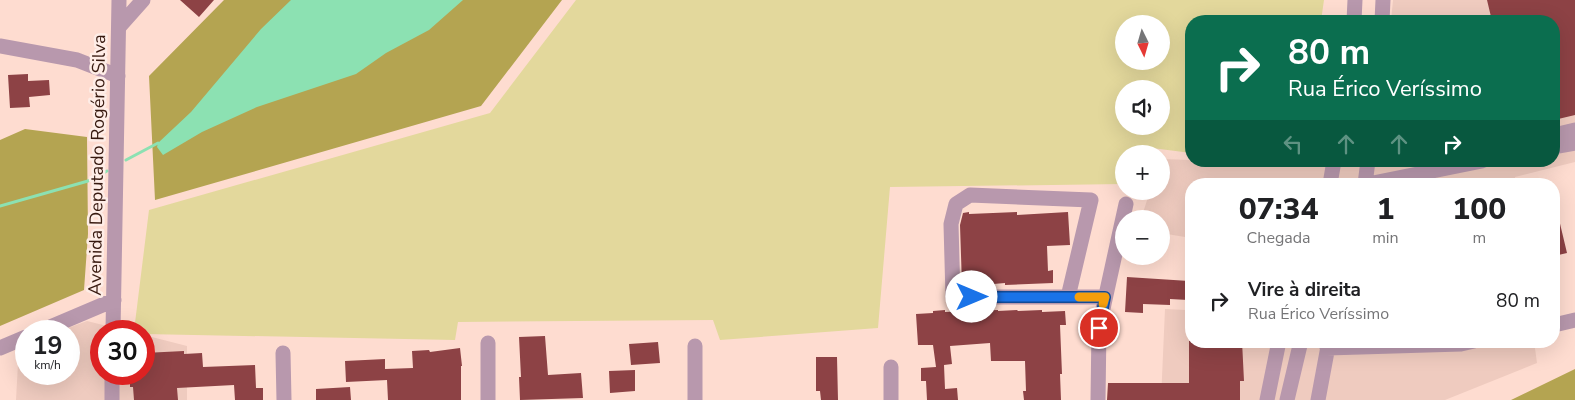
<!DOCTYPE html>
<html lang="pt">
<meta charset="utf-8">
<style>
:root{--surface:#fff;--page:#f2f2f2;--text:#202124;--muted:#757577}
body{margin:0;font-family:"Nunito Sans",sans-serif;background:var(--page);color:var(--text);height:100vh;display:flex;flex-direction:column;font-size:19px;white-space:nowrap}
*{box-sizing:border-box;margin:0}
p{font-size:16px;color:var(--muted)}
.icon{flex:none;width:28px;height:28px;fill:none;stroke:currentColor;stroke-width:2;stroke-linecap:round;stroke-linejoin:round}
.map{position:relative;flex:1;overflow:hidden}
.drawer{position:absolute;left:1185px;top:178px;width:375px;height:170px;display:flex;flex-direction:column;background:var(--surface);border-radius:20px;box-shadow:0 5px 20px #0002}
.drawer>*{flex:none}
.guide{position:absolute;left:1185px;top:15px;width:375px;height:152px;border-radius:20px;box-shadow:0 5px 20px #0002;background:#0b6e4f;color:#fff;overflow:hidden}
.needle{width:32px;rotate:175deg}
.tools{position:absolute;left:1115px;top:15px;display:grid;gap:10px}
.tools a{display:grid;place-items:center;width:55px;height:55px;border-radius:50%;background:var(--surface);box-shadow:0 5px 20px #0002;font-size:25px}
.speed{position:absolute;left:15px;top:320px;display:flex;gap:10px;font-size:25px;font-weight:700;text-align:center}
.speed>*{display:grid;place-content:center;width:65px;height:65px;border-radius:50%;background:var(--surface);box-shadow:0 5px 20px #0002;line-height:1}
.speed small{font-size:12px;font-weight:400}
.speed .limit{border:8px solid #d22;background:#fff;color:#111}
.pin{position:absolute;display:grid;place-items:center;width:42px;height:42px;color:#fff;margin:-21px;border:2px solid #fff;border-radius:50%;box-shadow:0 1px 5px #0007}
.me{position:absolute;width:55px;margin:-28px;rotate:90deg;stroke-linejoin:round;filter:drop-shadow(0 0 4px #0008)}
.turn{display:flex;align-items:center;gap:18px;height:105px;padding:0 20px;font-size:22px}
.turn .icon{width:65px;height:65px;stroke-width:2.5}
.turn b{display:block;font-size:35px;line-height:42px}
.lanes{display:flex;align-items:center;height:48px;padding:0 20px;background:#0003;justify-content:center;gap:25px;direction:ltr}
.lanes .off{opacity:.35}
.eta{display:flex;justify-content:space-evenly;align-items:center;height:85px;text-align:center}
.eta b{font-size:30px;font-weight:800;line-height:35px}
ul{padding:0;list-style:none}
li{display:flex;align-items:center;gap:15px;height:75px;padding:0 20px}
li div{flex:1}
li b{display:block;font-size:19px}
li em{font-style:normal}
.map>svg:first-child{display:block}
.built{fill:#efcbbf}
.green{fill:#e3d89c;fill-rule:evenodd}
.forest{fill:#b4a451}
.water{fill:#8ce1b2}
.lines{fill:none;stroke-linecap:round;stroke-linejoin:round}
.stream{stroke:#8ce1b2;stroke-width:3}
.building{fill:#8d4245}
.minor{stroke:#b898ad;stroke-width:15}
.route-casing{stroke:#114b97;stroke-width:12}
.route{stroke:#1a73e8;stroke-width:9}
.slow{stroke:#f59e0b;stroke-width:9}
.labels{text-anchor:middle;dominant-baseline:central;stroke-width:5;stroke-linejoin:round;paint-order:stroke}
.street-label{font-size:18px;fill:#37190f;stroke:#feede7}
</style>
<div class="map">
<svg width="1575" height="400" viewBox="0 0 1575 400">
<rect width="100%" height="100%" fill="#fedcd0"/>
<!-- built -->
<path class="built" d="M1393 0H1575V162L1515 177 1516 184H1191V238L1161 233V219H1141L1150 191H1161V159L1191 160V161H1231L1375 166 1376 161H1554V21H1391Z
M1191 287V341H1534L1537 363 1445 400H1161L1165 309 1186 310Z
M87 321 127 331H101V374H144V335L187 346V400H16L19 346 26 344V374H69V331H60Z"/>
<!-- green -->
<path class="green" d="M576 0H1324L1321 21H1191V153L1152 148 1149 154H1124V184L890 187 878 328 720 340 713 320 458 322 455 340 144 334V331H134L149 210 490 113ZM1124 24H1161V61H1124ZM1124 89H1161V126H1124Z"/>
<!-- forest -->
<path class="forest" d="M224 0H562L481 106 155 200 149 76Z
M25 129 87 137 88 234 84 290 0 326V140Z
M1575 369V400H1511Z"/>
<!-- water -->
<path class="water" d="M291 0H463L429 30 386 53 356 74 257 107 202 132 163 155 157 147 158 143 191 112 261 29Z"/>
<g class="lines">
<!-- stream -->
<path class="stream" d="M126 160 158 143
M0 206 88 181 107 171"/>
</g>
<!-- building -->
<path class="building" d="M180 0H214L199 17Z
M1487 0H1575V115L1554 120V21H1492Z
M28 74V81L49 80 50 95 29 97 30 107 10 108 8 75Z
M1554 211H1557L1567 253 1554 256Z
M969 212V214L1017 212V215L1068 212 1070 245 1047 246 1048 271 1053 270V283L1005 285V283L982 285 981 284 962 285 960 225 963 213Z
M1127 277 1189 281 1188 300 1170 299V305L1143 304V313L1125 312Z
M945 310V312L998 310V311L1017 310 1018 311 1042 310V312L1065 311 1066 325H1060L1062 374H1060L1061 400H1024L1023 391H1026L1025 361H991L990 343 950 346 952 364 944 365 945 389 957 388 958 400H927L926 381H921V368L936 367 933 345H918L916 314 933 313V311Z
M545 336 548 375 581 373 583 398 520 400 519 377H521L519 337Z
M1189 341H1242L1244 381H1240V400H1107L1108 383H1189Z
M658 342 660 363 631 365 629 344Z
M460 348 462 366H461V400H388L387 380 346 382 345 361 385 359V369L413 368 412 351 429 350 430 352Z
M184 351V354L202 353 203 367 255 365 256 388H263V400H235L234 385 177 388 178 400H134L133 387H130V374H144V353Z
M816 357H837L838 400H821L820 391H816Z
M635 370V391L610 393 609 371Z
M350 387 351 400H316V389Z"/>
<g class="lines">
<!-- minor -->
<path class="minor" d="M1354 21 1355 0
M1382 21 1383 0
M119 27 143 0
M0 46 77 60 118 76
M1554 135 1575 130
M1554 147 1575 143
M1330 184 1334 161
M1365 184 1368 161
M1368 184 1482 161
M1068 297 1091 200 970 195 956 204 951 224 953 297H1105
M1554 325 1575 320
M41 331 114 300
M113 331 119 0
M488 343V400
M0 348 26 337
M1327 348 1461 344 1474 341
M283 353 284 400
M891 367V400
M112 400V374
M695 400V346
M1098 400 1099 327 1126 204
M1267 400 1279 341
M1287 400 1301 341
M1318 400 1329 341"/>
</g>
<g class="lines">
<defs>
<path id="route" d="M972 297H1105L1099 328"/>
</defs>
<!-- route casing -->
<use href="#route" class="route-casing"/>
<!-- route -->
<use href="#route" class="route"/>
<!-- slow -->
<path class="slow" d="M1079 297H1105L1103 304"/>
</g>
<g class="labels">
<!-- street labels -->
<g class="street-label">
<text transform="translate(97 165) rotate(-89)">Avenida Deputado Rogério Silva</text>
</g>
</g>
</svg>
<div class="tools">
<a><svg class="needle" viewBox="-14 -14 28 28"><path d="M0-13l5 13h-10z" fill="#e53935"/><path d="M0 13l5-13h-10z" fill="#757577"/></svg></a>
<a><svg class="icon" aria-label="sound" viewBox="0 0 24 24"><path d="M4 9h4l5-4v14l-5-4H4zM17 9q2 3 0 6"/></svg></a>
<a>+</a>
<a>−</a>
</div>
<div class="speed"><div>19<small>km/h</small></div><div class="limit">30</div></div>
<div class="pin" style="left:1099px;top:328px;background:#d93025"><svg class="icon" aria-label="arrive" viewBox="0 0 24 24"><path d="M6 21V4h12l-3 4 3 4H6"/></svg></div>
<svg class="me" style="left:972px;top:297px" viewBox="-20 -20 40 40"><circle r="19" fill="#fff"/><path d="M0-13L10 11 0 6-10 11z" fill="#1a73e8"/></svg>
<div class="guide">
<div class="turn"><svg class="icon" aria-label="right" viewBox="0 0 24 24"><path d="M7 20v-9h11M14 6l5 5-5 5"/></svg><div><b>80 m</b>Rua Érico Veríssimo</div></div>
<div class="lanes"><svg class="icon off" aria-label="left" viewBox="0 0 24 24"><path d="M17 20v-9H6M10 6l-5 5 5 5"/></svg><svg class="icon off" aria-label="ahead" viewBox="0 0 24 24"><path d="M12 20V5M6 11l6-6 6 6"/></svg><svg class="icon off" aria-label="ahead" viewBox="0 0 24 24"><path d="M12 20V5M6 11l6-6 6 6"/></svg><svg class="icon" aria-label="right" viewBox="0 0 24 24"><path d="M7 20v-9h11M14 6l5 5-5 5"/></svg></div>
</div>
<section class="drawer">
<div class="eta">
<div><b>07:34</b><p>Chegada</p></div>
<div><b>1</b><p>min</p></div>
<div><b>100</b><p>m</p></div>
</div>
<ul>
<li><svg class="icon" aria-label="right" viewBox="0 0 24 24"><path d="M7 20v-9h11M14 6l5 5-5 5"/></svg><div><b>Vire à direita</b><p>Rua Érico Veríssimo</p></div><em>80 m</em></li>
</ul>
</section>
</div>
